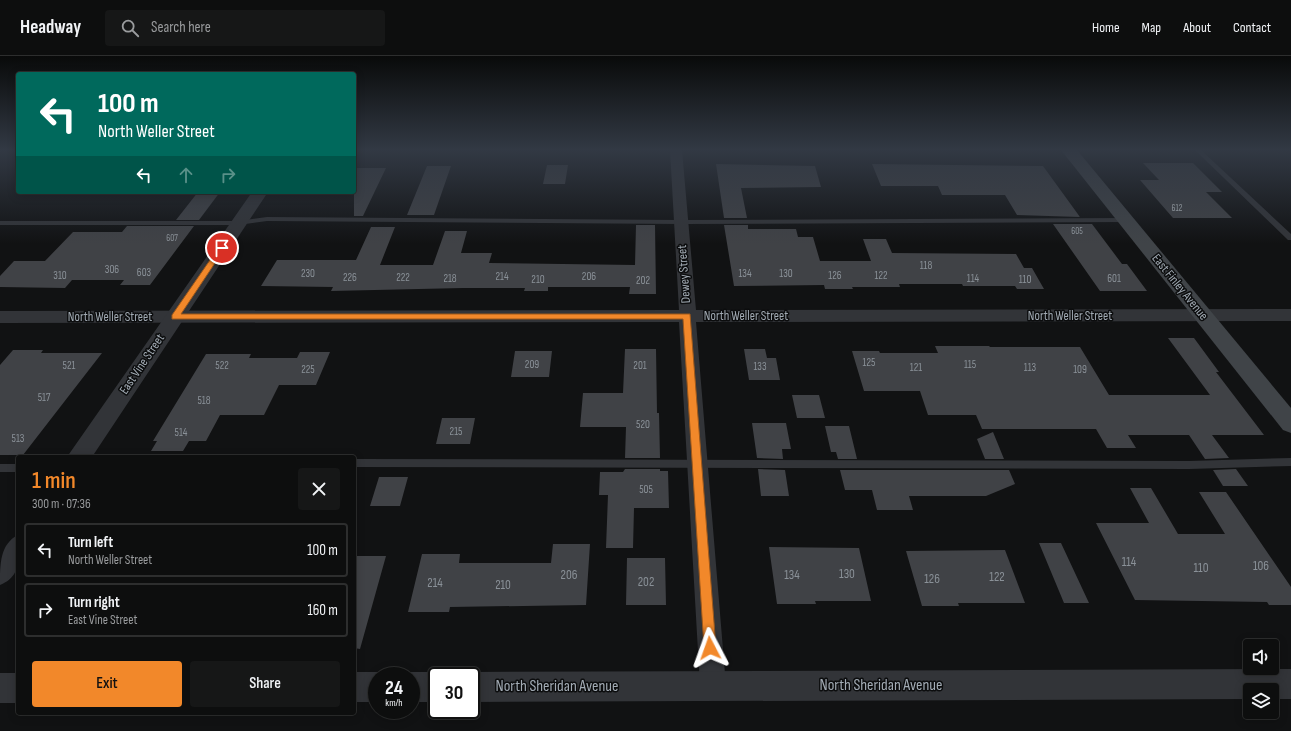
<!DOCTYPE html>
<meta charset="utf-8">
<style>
:root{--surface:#0d0e0e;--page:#161717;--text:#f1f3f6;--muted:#9a9c9e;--line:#2d2e2e;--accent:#f2882a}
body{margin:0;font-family:"Sofia Sans Condensed",sans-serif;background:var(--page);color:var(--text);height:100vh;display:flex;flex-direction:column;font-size:15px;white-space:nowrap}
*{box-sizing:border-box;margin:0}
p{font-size:13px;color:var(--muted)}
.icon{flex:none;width:22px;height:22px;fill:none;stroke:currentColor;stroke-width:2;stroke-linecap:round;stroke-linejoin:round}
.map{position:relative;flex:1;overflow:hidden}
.panel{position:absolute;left:16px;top:399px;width:340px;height:260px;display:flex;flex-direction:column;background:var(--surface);border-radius:4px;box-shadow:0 2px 10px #0003,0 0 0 1px var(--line)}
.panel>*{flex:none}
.banner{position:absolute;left:16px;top:16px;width:340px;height:122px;border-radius:4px;box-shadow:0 2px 10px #0003,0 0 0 1px var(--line);background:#00695c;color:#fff;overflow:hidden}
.buttons{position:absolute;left:1243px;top:583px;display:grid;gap:8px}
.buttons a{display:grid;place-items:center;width:36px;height:36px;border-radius:4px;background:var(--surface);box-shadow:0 2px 10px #0003,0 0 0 1px var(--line);font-size:20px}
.speed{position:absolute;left:368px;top:611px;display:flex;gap:8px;font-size:20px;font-weight:700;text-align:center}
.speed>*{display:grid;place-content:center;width:52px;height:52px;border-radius:50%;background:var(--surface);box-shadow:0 2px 10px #0003,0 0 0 1px var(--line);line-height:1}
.speed small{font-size:10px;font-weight:400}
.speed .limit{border:2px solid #111;border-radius:6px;background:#fff;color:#111}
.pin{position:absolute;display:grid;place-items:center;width:34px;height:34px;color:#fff;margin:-17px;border:2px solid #fff;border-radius:50%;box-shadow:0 1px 4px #0007}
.me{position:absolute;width:44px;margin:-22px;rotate:356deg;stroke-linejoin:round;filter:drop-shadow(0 0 3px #0008)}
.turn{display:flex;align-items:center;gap:14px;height:84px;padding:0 16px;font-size:18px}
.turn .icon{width:52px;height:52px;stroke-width:2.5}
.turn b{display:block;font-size:28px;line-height:34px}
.lanes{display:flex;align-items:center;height:38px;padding:0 16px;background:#0003;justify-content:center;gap:20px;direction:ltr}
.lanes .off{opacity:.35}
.round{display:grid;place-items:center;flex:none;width:42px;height:42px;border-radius:4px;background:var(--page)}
.headline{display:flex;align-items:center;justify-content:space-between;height:68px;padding:0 16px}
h1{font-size:24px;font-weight:600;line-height:30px;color:var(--accent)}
.action{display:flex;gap:8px;margin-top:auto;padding:8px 16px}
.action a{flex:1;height:46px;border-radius:4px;background:var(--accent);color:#111;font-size:16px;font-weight:600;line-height:46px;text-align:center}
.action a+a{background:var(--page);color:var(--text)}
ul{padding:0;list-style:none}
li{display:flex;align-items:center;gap:12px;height:54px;margin:0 8px 6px;padding:0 8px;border:2px solid var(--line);border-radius:4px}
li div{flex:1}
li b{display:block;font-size:15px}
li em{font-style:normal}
header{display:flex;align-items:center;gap:24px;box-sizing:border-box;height:56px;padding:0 20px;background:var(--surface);border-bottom:1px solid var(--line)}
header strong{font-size:19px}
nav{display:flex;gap:22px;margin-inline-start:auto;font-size:14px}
.search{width:280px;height:36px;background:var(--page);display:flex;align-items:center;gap:10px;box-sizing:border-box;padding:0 14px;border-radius:4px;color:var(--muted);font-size:15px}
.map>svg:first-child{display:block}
.building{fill:#404246}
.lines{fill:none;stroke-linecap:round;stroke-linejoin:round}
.service{fill:#323438;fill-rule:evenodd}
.minor{fill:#323438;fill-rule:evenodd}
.tertiary{fill:#323438;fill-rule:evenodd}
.secondary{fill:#404448;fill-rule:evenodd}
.route{fill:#f2882a;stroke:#9d581b}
.labels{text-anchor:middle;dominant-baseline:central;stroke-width:3;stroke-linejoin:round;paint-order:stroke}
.far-number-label{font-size:9px;fill:#8a9198}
.number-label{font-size:11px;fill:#8a9198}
.street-label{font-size:13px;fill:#a2abb4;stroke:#0c0d0e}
.near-number-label{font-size:13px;fill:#8a9198}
.near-street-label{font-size:16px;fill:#a2abb4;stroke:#0c0d0e}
</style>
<header>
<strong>Headway</strong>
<div class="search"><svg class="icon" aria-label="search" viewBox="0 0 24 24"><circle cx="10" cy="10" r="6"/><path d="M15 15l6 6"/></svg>Search here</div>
<nav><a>Home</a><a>Map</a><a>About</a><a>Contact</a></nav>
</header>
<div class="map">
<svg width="1291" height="675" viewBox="0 0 1291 675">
<rect width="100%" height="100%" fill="#111213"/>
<!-- building -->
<path class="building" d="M1143 107H1193L1222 136H1206L1232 162H1173L1140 124H1159Z
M716 108 815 110 821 131 741 132 747 162H724Z
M872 108 1043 110 1080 161 1017 159 1005 139H942L938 130H881Z
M547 109H568L565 128H543Z
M427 110H451L434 159H407Z
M354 112H386L363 160H354Z
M198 136H220L199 164H176Z
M1053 168H1092L1122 208H1127L1147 235H1100Z
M636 169H655L656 238H629L630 231H548V235H524L525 232H463L331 235 333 231 261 230 277 204H356L371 171H395L380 209H433L445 175H467L461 197H492L489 207 635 209Z
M724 169H748V173H796L798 181H813L820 205H871L863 183H886L892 197 1016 198 1024 212H1032L1044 233H1017L1015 230H963L962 228H899L900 231H852L853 233H825L824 229 734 230Z
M127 170H194L150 229H120L124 224H72L65 232 0 231V220L14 205H45L73 176H122Z
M1168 282H1194L1219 316H1216L1264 379H1212L1229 402 1205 403 1189 379H1128L1136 392H1107L1096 373H982L976 359H928L920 335H864L852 295H879L880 297H938L935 290H989L990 291H1080L1109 339H1210Z
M625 293H656L657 357H659L660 402H625L626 371H580L583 337H623Z
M744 293H765L767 302H776L780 324H749Z
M13 294H43L41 297H102L23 399H0V309Z
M515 295H552L549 321H511Z
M300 296H330L316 329H279L264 359H220L206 385H189L183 395H151L157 385H153L206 298H251L249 302H297Z
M792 339H819L825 362H797Z
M442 362H475L470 388H436Z
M752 367H786L791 393H782L783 403 757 402Z
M825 370H849L857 403H838L836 396H831Z
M993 376 1004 403H985L977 383Z
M625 413H660V415H668L669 452H634L633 492H606L608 439H599L600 416H623Z
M758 413 785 414 789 440H761Z
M1236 413 1248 430H1223L1213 414Z
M840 414H1009L1015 428 986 440H909L913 454H877L872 434H845Z
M379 421H408L400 450H370Z
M1130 432H1151L1178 478H1225L1199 436H1226L1291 531V549H1269L1267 546 1135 544 1096 467H1149Z
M1039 487H1061L1089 547H1064Z
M553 488H590L586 549 450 551 449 556H408L422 498H460L459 507H551Z
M769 491 859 492 871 545H815L816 548H777Z
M1005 494 1025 547H958L959 550H922L906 495Z
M354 500H386L360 593 354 592Z
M627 502H665L666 549H626Z"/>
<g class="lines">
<!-- service -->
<path class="service" d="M1195 94H1201L1291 178V184H1288Z
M267 161 681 164 1126 162 1129 164 1126 166 681 168 267 165 238 169H0V165H238Z
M1291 402V410L1189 413 354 411V403L1189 405Z
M0 408H18V416H0Z"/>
<!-- minor -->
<path class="minor" d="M670 94H682L696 254 1291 253V265L696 266 726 630 722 639 713 643 704 639 700 630 679 266 0 267V255L679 254Z"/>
<!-- tertiary -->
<path class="tertiary" d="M252 136H268L92 401H67Z
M18 479C18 500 23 520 0 529 0 508 0 488 18 479Z
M1291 613V643H1272V634H1250V643L471 646V620H461L471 616Z
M354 616H377L387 620H377V646H354Z
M411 616H437L447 620H437V646H411V620H401Z
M0 617H18V647H0Z"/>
<!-- secondary -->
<path class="secondary" d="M1061 94H1077L1291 352V377L1283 374Z"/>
</g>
<!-- sky -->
<linearGradient id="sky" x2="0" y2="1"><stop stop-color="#090a0a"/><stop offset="0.5" stop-color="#323944"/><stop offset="1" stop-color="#323944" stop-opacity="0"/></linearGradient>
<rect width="1291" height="188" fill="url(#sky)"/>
<!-- route -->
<path class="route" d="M222 190 225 192 181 258H690L716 592 715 596 710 598 706 596 704 592 683 263H172V259L219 191Z"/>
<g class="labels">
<!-- far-number labels -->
<g class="far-number-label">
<text x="1177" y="152">612</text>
<text x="1077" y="175">605</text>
<text x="172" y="182">607</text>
</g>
<!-- number labels -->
<g class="number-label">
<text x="926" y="209">118</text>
<text x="112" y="213">306</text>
<text x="144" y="216">603</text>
<text x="308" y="217">230</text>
<text x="745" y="217">134</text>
<text x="786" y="217">130</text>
<text x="60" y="219">310</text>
<text x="835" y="219">126</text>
<text x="881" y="219">122</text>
<text x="502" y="220">214</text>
<text x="589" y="220">206</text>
<text x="350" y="221">226</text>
<text x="403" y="221">222</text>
<text x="450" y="222">218</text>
<text x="973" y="222">114</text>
<text x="1114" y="222">601</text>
<text x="538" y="223">210</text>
<text x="1025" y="223">110</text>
<text x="643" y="224">202</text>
<text x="869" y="306">125</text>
<text x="532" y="308">209</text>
<text x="970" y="308">115</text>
<text x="69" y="309">521</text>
<text x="222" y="309">522</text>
<text x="640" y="309">201</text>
<text x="760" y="310">133</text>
<text x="916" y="311">121</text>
<text x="1030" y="311">113</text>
<text x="308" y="313">225</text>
<text x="1080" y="313">109</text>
<text x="44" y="341">517</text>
<text x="204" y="344">518</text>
<text x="643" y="368">520</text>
<text x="456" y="375">215</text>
<text x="181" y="376">514</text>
<text x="18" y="382">513</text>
<text x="646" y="433">505</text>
</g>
<!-- street labels -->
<g class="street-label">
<text transform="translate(684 218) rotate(-94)">Dewey Street</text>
<text transform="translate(1180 231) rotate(51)">East Finley Avenue</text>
<text x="746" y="260">North Weller Street</text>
<text x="1070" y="260">North Weller Street</text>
<text x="110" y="261">North Weller Street</text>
<text transform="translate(142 308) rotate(-56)">East Vine Street</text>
</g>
<!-- near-number labels -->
<g class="near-number-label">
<text x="1129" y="506">114</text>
<text x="1261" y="510">106</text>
<text x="1201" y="512">110</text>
<text x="847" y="518">130</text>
<text x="569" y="519">206</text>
<text x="792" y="519">134</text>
<text x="997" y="521">122</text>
<text x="932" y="523">126</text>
<text x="646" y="526">202</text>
<text x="435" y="527">214</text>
<text x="503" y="529">210</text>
</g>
<!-- near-street labels -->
<g class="near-street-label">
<text x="881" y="629">North Sheridan Avenue</text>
<text x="557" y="630">North Sheridan Avenue</text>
</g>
</g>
</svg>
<div class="buttons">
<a><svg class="icon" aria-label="sound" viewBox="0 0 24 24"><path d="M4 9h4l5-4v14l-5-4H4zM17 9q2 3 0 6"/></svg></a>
<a><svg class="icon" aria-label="layers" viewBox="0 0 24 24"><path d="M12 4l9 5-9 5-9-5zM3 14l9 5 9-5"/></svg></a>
</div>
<div class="speed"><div>24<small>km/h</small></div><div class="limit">30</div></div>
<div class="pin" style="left:222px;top:192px;background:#d93025"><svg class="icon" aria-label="arrive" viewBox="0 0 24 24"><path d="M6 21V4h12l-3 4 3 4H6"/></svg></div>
<svg class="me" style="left:710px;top:592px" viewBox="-20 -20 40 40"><path d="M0-17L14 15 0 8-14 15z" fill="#f2882a" stroke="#fff" stroke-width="4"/></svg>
<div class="banner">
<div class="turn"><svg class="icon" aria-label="left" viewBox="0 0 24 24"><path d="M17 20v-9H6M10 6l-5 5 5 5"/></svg><div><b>100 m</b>North Weller Street</div></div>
<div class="lanes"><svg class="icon" aria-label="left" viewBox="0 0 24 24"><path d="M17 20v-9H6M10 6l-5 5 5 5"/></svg><svg class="icon off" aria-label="ahead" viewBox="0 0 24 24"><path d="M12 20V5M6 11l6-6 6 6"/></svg><svg class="icon off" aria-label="right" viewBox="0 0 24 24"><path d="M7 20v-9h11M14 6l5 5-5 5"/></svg></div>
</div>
<section class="panel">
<div class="headline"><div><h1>1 min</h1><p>300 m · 07:36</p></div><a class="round"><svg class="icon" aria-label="close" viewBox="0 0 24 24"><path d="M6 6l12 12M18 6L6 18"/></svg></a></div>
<ul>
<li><svg class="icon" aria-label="left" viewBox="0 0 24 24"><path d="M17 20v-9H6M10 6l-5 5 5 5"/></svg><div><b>Turn left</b><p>North Weller Street</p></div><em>100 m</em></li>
<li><svg class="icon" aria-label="right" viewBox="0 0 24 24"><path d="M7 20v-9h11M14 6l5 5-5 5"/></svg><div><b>Turn right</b><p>East Vine Street</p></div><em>160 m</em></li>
</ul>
<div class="action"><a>Exit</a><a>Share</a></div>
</section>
</div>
